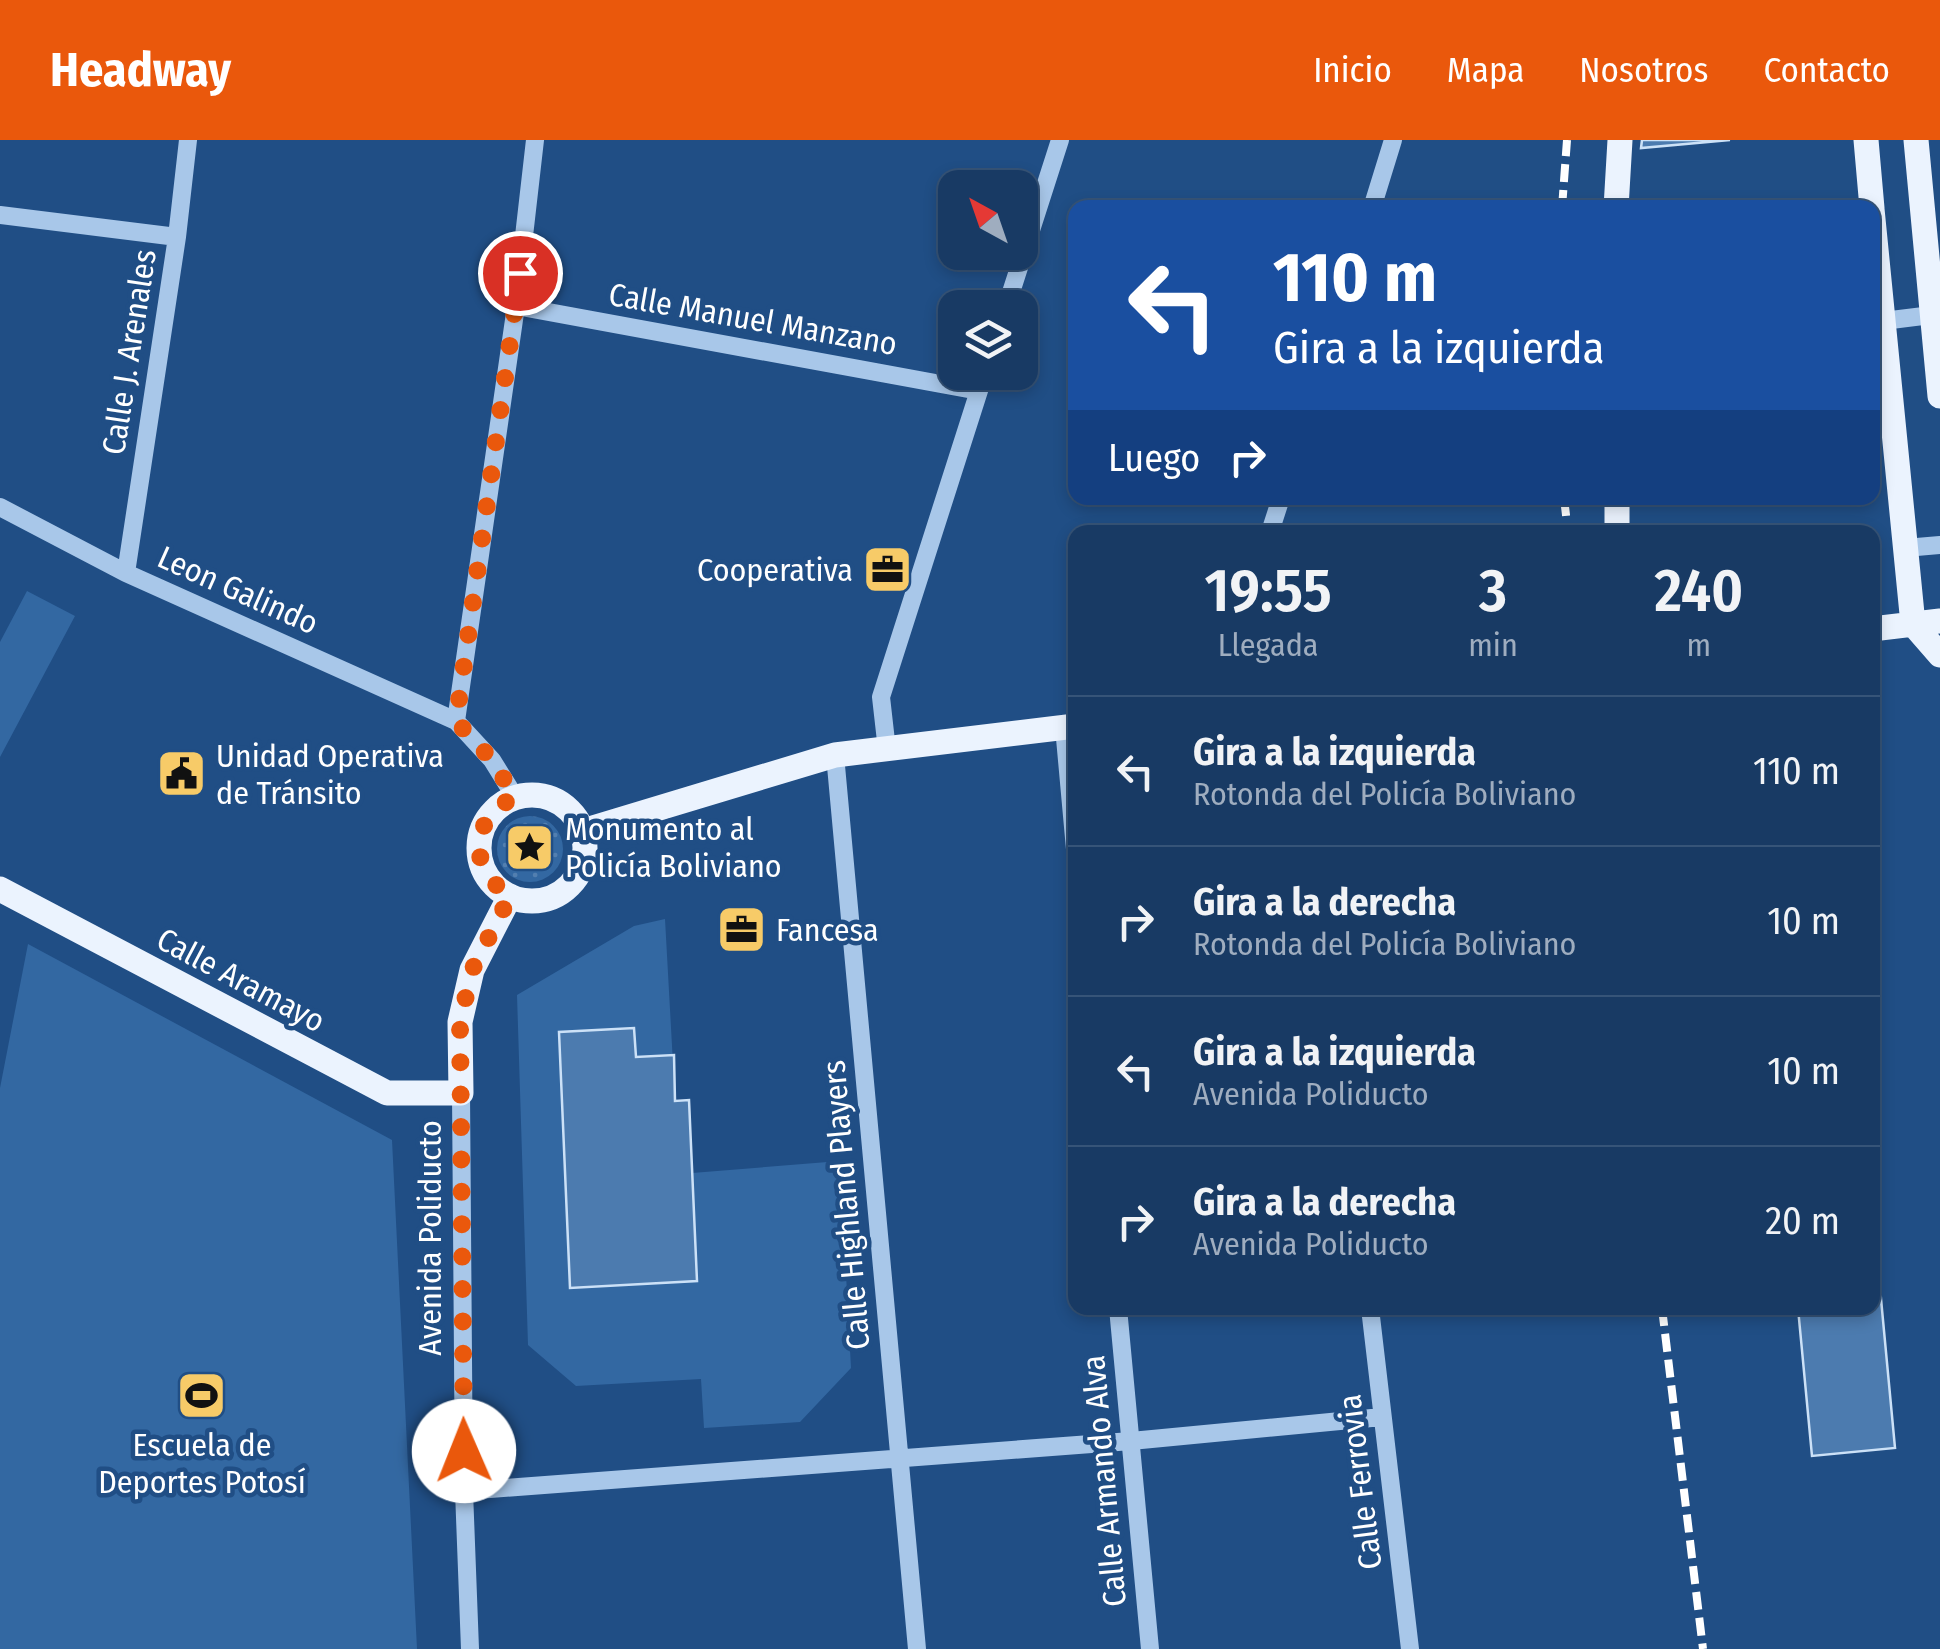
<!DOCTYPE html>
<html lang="es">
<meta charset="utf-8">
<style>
:root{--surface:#183a64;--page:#21416a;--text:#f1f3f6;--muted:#9fadbf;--line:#365478;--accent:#ea580c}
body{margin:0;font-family:"Fira Sans Condensed",sans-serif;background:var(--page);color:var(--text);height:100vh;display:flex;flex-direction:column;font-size:38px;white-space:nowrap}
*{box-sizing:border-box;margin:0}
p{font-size:32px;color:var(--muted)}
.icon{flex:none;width:55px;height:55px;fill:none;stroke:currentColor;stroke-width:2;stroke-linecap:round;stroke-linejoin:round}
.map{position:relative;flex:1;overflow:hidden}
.side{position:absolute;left:1068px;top:385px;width:812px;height:790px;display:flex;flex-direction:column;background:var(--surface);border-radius:20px;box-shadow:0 5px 15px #0003,0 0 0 2px var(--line)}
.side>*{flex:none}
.guide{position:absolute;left:1068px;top:60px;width:812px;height:305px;border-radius:20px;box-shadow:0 5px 15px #0003,0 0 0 2px var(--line);background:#1a4fa0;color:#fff;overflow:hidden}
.needle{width:65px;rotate:320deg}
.tools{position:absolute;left:938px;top:30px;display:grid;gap:20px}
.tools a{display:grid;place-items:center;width:100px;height:100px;border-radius:20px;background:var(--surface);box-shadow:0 5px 15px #0003,0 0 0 2px var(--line);font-size:50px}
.pin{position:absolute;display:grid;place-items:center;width:85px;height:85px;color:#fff;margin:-42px;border:5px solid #fff;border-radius:50%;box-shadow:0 2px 10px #0007}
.me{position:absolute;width:110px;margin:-55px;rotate:359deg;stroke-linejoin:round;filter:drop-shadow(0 0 8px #0008)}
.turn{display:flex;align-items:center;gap:35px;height:210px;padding:0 40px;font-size:45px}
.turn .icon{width:130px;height:130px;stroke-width:2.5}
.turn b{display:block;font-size:70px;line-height:85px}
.then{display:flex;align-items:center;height:95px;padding:0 40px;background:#0003;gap:20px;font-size:38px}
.eta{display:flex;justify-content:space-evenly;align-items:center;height:170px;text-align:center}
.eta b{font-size:60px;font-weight:600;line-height:70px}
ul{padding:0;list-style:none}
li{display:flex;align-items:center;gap:30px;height:150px;padding:0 40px;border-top:2px solid var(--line)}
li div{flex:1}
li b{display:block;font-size:38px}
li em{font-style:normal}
header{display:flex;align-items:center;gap:60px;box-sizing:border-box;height:140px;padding:0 50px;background:var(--accent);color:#fff}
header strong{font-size:48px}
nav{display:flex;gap:55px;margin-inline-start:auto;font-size:35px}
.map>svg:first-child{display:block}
.grass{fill:url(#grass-dots)}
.pitch{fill:#3368a2}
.building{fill:#4c7baf;stroke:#cce1f7;stroke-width:2.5}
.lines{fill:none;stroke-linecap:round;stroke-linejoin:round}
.minor{stroke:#a8c7e9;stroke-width:18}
.major{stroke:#ebf3fe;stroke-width:25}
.rail{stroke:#fff;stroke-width:8;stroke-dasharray:18 8;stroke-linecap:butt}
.route{stroke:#ea580c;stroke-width:18;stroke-dasharray:0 32.4}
.labels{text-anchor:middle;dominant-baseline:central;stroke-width:9;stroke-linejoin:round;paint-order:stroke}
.street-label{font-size:32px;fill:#fff;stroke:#204e85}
.poi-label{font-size:32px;fill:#fff;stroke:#204e85;text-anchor:start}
</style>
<header>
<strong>Headway</strong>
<nav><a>Inicio</a><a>Mapa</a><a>Nosotros</a><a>Contacto</a></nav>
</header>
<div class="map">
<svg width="1940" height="1509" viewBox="0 0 1940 1509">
<defs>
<pattern id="grass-dots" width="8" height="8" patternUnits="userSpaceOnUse" patternTransform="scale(2.5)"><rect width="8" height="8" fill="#3368a2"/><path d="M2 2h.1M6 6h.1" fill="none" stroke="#527fb0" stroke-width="1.8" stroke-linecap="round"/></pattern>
</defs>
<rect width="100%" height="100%" fill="#204e85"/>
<!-- grass -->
<path class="grass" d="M497 709a33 33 0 1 1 66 0a33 33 0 1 1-66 0Z"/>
<!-- pitch -->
<path class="pitch" d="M27 451 75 476 0 617V502Z
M665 779 675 960H689L692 1033 840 1021 851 1228 800 1282 704 1288 701 1239 576 1246 528 1205 517 855 634 786Z
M28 804 392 1000 417 1509H0V948Z"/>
<!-- building -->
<path class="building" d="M1642 0H1730L1641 8Z
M634 888 636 917 674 915 675 961 689 960 697 1141 570 1148 559 892Z
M1872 1063 1895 1308 1812 1316 1798 1168H1872Z"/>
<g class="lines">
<!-- minor -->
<path class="minor" d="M1372 68 1393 0
M0 75 177 97
M516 166 979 251
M1006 168 1060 0
M1883 181 1940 174
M0 367 126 433 456 581
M1270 392 1281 358
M1905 408 1940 405
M126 433 177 97 188 0
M1064 587 1075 709
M887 610 881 557 985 232
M835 615 917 1509
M515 657 492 620 456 581 516 166 535 0
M461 953 464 1351 470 1509
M1118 1168 1150 1509
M1370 1168 1410 1509
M464 1351 1131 1301 1382 1277"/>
<!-- major -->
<path class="major" d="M1866 0 1872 68
M1916 0 1940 256
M1616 68 1620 0
M1872 69 1913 484 1940 515
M1617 358V392
M1872 489 1940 481
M479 708a53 53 0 1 1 106 0a53 53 0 1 1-106 0Z
M583 691 835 615 1075 586
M0 749 387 953H461L460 882 472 830 510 756"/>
<!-- rail -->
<path class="rail" d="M1562 68 1567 0
M1564 358 1568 392
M1662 1168 1703 1509"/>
</g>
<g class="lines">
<!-- route -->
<path class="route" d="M464 1311 460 882 472 830 510 756C468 729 468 680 515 657L492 620 456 581 520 133"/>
</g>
<!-- icons -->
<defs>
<symbol id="office-square" viewBox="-11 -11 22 22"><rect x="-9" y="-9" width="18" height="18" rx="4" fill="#f7cb68" stroke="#204e85"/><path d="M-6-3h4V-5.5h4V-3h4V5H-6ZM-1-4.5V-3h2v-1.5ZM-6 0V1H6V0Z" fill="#111"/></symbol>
<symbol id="civic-square" viewBox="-11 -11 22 22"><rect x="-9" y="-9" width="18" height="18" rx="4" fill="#f7cb68" stroke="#204e85"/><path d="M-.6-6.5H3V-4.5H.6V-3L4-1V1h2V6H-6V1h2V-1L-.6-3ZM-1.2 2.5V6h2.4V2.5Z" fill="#111"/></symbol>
<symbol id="sight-square" viewBox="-11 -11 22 22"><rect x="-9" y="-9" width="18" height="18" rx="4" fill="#f7cb68" stroke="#204e85"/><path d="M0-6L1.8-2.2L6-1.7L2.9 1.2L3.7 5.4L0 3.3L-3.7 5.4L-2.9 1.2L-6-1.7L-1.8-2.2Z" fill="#111"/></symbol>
<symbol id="stadium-square" viewBox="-11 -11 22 22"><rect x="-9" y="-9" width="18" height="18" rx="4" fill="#f7cb68" stroke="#204e85"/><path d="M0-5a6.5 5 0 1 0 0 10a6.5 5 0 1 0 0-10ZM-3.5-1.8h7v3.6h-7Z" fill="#111"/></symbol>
</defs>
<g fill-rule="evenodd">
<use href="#office-square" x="860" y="402" width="55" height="55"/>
<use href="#civic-square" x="154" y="606" width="55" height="55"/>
<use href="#sight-square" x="502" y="680" width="55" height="55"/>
<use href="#office-square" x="714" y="762" width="55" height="55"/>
<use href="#stadium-square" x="174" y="1228" width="55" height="55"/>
</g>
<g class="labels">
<!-- street labels -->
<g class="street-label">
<text transform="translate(753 179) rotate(10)">Calle Manuel Manzano</text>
<text transform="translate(129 212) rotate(-81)">Calle J. Arenales</text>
<text transform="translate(238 450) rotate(24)">Leon Galindo</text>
<text transform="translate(241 840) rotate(28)">Calle Aramayo</text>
<text transform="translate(846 1065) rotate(-95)">Calle Highland Players</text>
<text transform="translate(430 1098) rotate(-90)">Avenida Poliducto</text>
<text transform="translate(1104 1341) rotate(-95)">Calle Armando Alva</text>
<text transform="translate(1360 1342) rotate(-97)">Calle Ferrovia</text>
</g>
<!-- poi labels -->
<g class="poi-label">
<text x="853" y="430" text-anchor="end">Cooperativa</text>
<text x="216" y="616">Unidad Operativa<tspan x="216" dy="37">de Tránsito</tspan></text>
<text x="565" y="689">Monumento al<tspan x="565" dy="37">Policía Boliviano</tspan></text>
<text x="776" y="790">Fancesa</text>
<text x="202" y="1305" text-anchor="middle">Escuela de<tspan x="202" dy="37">Deportes Potosí</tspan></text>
</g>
</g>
</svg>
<div class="tools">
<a><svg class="needle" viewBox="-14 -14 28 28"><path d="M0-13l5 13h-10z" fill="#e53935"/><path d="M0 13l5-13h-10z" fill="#9fadbf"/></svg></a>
<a><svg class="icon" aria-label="layers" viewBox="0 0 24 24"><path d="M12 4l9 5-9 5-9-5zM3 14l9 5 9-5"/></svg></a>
</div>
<div class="pin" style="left:520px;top:133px;background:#d93025"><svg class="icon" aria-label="arrive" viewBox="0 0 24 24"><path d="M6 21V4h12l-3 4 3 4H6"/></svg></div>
<svg class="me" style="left:464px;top:1311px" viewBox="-20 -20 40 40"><circle r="19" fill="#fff"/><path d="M0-13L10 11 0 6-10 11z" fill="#ea580c"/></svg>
<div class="guide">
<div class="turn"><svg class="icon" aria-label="left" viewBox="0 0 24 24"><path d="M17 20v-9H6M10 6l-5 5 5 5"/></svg><div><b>110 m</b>Gira a la izquierda</div></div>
<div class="then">Luego<svg class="icon" aria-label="right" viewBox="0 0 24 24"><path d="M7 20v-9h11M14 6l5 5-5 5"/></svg></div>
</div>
<section class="side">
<div class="eta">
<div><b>19:55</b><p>Llegada</p></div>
<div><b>3</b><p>min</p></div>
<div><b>240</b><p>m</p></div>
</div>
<ul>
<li><svg class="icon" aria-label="left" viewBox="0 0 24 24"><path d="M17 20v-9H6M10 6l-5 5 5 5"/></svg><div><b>Gira a la izquierda</b><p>Rotonda del Policía Boliviano</p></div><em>110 m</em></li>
<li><svg class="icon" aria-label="right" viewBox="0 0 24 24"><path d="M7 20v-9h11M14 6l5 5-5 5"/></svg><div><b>Gira a la derecha</b><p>Rotonda del Policía Boliviano</p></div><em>10 m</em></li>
<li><svg class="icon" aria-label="left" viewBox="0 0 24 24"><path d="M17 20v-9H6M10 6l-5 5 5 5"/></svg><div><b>Gira a la izquierda</b><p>Avenida Poliducto</p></div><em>10 m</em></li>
<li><svg class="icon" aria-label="right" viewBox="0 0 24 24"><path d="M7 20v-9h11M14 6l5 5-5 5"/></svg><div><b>Gira a la derecha</b><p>Avenida Poliducto</p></div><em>20 m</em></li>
</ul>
</section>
</div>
